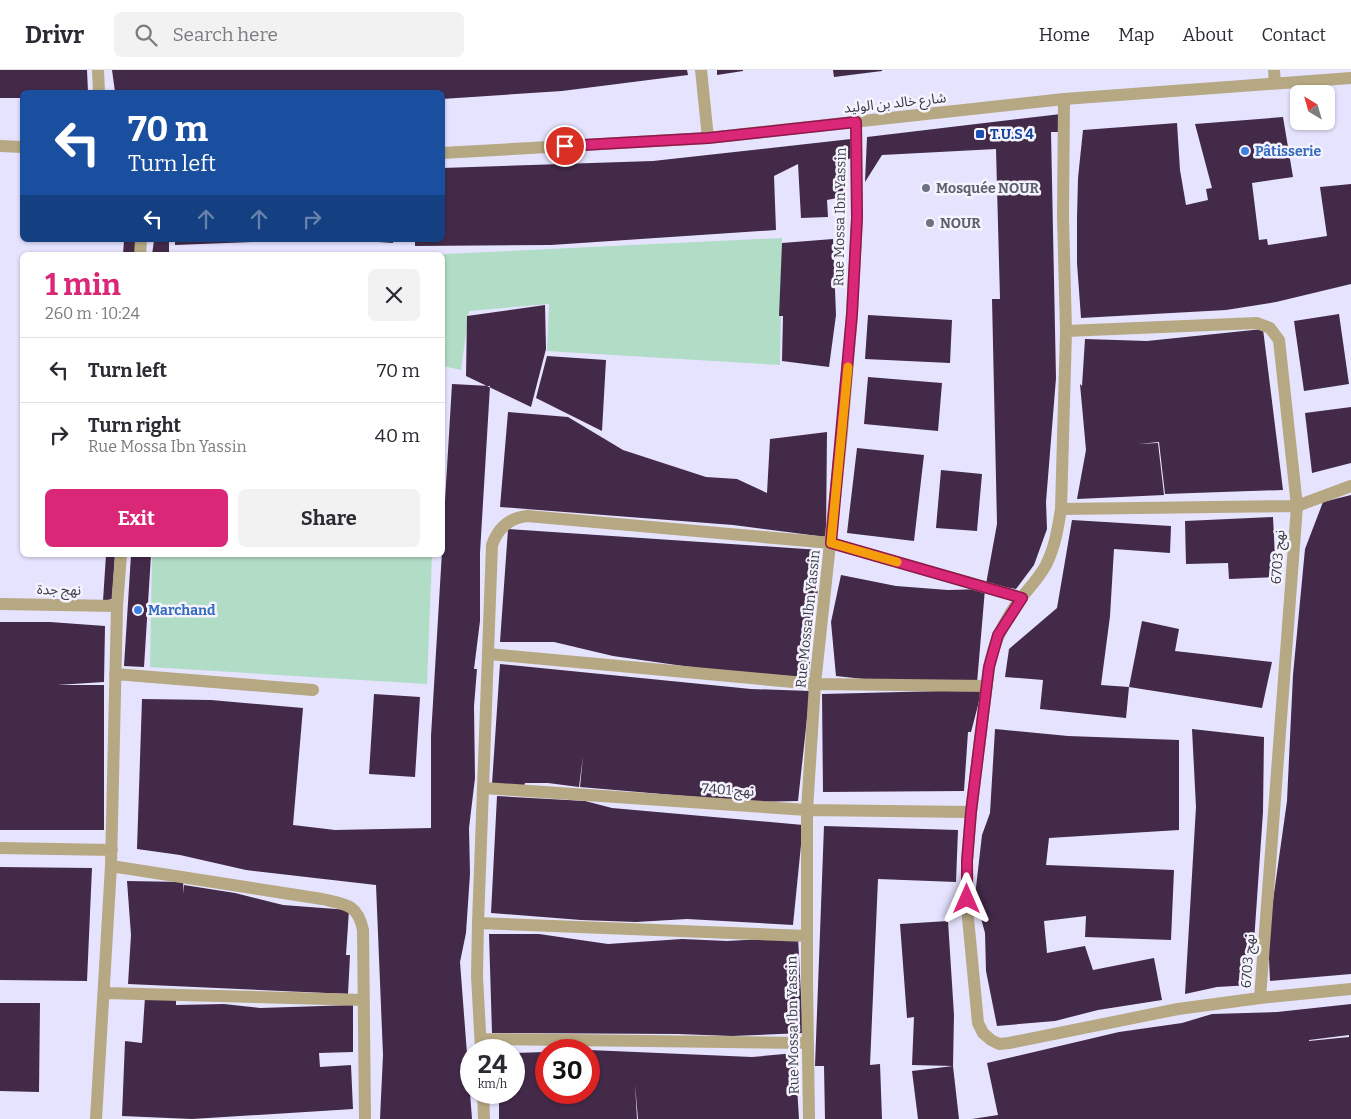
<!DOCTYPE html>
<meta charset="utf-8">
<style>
:root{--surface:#fff;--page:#f2f2f3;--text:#2b2b33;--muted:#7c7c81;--line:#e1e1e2;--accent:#db2777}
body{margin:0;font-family:Bitter,"Noto Sans Arabic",serif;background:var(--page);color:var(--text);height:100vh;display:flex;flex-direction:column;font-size:19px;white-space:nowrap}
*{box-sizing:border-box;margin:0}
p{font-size:16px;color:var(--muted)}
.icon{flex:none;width:28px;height:28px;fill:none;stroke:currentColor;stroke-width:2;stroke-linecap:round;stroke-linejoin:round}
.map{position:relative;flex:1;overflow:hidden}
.drawer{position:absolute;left:20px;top:182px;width:425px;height:305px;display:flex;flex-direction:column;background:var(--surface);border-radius:8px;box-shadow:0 1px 4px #0004}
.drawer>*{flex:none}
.hud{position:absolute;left:20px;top:20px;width:425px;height:152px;border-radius:8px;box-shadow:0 1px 4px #0004;background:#1a4fa0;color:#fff;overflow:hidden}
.needle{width:32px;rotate:323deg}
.controls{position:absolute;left:1290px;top:15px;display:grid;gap:10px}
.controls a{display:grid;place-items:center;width:45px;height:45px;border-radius:8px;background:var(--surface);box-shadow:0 1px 4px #0004;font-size:25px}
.speed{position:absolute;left:460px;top:969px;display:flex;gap:10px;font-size:25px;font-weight:700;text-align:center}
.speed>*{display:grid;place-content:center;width:65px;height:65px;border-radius:50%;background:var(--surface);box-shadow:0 1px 4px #0004;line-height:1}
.speed small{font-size:12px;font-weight:400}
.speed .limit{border:8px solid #d22;background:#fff;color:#111}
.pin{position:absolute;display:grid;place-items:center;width:42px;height:42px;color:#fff;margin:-21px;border:2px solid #fff;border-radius:50%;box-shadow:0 1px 5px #0007}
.me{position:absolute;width:55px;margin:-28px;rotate:0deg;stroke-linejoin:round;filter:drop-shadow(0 0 4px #0008)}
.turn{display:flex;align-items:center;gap:18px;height:105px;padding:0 25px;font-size:22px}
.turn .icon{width:65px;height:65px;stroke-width:2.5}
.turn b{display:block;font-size:35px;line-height:42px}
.lanes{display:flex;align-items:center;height:48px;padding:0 25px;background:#0003;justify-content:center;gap:25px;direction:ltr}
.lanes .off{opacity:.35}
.round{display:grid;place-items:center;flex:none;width:52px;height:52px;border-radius:8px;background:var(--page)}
.summary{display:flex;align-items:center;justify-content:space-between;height:85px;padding:0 25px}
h1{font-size:30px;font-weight:700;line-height:38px;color:var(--accent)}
.button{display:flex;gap:10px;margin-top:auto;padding:10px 25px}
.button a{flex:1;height:58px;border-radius:8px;background:var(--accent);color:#fff;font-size:20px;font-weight:700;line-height:58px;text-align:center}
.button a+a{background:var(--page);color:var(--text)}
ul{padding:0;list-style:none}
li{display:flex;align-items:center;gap:15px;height:65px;padding:0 25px;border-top:1px solid var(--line)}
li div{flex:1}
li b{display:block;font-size:19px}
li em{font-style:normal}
header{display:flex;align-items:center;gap:30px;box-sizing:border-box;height:70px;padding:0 25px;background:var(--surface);border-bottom:1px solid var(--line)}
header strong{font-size:24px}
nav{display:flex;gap:28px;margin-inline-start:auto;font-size:18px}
.search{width:350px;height:45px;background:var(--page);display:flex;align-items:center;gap:12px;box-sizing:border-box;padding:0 18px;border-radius:8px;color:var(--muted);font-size:19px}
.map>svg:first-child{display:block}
.green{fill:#b1dcc6}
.building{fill:#432a49;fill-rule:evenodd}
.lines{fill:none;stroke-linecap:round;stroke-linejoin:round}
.minor{stroke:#b6a882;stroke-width:12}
.tertiary{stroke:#b6a882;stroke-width:12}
.route-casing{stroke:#8e194d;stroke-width:12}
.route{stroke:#db2777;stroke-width:9}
.slow{stroke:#f59e0b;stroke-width:9}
.transit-dot{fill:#1a4fb4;stroke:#f4f3fe;stroke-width:2}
.shop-dot{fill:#3f7fe0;stroke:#f4f3fe;stroke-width:2}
.worship-dot{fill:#6b7280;stroke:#f4f3fe;stroke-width:2}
.labels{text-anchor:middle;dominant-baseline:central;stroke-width:5;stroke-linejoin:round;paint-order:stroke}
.street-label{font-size:14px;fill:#3c3b46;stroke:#f4f3fe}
.transit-label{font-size:14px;font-weight:bold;fill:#164399;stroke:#f4f3fe;text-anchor:start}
.shop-label{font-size:14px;font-weight:bold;fill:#366cbe;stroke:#f4f3fe;text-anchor:start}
.worship-label{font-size:14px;font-weight:bold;fill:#5b616d;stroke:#f4f3fe;text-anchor:start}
</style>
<header>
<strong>Drivr</strong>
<div class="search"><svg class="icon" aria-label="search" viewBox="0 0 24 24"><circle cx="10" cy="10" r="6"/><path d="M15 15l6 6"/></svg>Search here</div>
<nav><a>Home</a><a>Map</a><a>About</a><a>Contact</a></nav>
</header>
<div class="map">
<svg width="1351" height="1049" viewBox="0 0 1351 1049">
<rect width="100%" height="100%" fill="#e6e3ff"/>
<!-- green -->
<path class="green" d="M782 168 780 295 547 281 549 234 469 241 461 300 443 296 442 185H424Z
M152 485H432L427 614 150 597Z"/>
<!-- building -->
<path class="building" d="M0 0H87L88 22H22V28H0Z
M112 0H687L688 5 562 21 442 29V22H115Z
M717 0H743V1L717 5Z
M833 0H882V1L834 7Z
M1061 44 1060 62H1051L1056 308 1046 432 1047 459 1034 495 1016 519 986 514 997 454 992 229H1000L996 79 882 85 865 112 867 67Z
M1283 47 1293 107 1252 113 1259 170 1267 169 1268 175 1327 166 1320 117 1351 114V214L1276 232 1226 240 1081 248 1077 193V148L1078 108 1083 60 1177 53 1180 100 1186 135 1208 130 1206 119 1212 118 1195 54Z
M851 69V88L842 92 845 110 842 127 827 130 828 147 801 148 798 94 774 106 776 160 551 175 415 176V170H442V98L653 91Z
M833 169 836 245 829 297 782 291 783 246H779L782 173Z
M124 170H136L135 185H123Z
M154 170H169V185H152Z
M175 170H252V172L175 175Z
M350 170H393V173Z
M545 235 546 279 531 337 466 306 467 246Z
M1339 244 1349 314 1304 321 1294 251Z
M868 245 952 250 950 293 865 289Z
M1263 259 1283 420 1165 424 1159 372 1138 374 1158 373 1164 425 1077 429 1086 380 1080 314 1082 316 1085 269 1147 271Z
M547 286 606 290 602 361 536 328Z
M868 307 942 313 938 361 864 354Z
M452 314 490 316 480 483V551L474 599H477L474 636 475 708 469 758 470 804 466 863 460 892 472 1049H380L383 985 376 815 246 800 180 785 137 779 142 629 211 630 303 638 293 755 335 760 431 758V666Z
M1351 337V393L1312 403 1305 343Z
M508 342 568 347 623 380 706 407 737 409 767 423 770 369 827 362 826 467 733 455 500 437Z
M857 378 924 385 914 471 847 463Z
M941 400 982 404 977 461 936 458Z
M1351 425V904L1270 911 1268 866 1287 731 1293 605 1305 479 1323 432Z
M1273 447 1276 507 1229 509 1228 493 1186 494 1185 451Z
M1072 450 1171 456 1170 483 1114 479 1110 546 1101 615 1129 617 1142 551 1179 559 1175 581 1272 592 1262 638 1129 617 1126 648 1040 639 1043 610 1005 607 1009 579 1057 538Z
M508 459 820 480 817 531 814 530 809 607 754 606 613 586 554 572H500Z
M106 485H115L112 529 103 531Z
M131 485H151L144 597 124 596Z
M841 505 896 516 948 520 985 519 977 613 891 612 836 606 831 552Z
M0 552H50L105 556 104 612 57 615H104V760H0Z
M500 594 751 619 810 621 798 731 755 732 580 717 583 686 579 717 548 713H525L524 716 492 714Z
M982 620 971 662H968L964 721 823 722 822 624Z
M374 624 420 627 415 707 369 704Z
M995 659 1068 666 1179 670V760L1049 768 1046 795 1174 800 1171 870 1085 867 1086 846 1044 851 1047 883 1085 876 1093 900 1154 888 1162 930 1098 940 1055 951 997 956 986 901 985 863 975 826 982 765 990 743Z
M1192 659 1264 667 1263 742 1251 915 1217 917 1185 924 1196 737Z
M497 726 585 731 612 738 803 755 793 855 687 849 636 852 581 850 491 843Z
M824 756 958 760 956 812 878 809 870 995 880 994 882 1049H825L824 996H815Z
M0 797 92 798 87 911 0 910Z
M127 811 183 812 184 824V815L235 823 283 835 349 840 346 885H350L348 924 128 914 131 865Z
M948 851 954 945 953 996 959 1049H918L912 1001 953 996 912 995 914 947 907 948 900 854Z
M489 864H539L608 874 682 869 727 871 798 867 803 963 732 966 678 964 492 963Z
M145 927 176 929V935L224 934 260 938 353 935V982L319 983 320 997 351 995 353 1039 192 1049 122 1046 125 971 142 973Z
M0 933H40L39 1022 0 1021Z
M1351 934V1049H972L998 1045 987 993 1119 962 1182 953 1212 944 1277 942ZM1349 965V967L1309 971V970Z
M589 980 752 987 795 983 799 1049H638L635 1014 637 1049H499V1022H514V983L546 982V1022H589Z"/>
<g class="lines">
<!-- minor -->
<path class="minor" d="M98 0 99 22
M701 0 708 68
M1274 0 1275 13
M1064 29 1063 146 1066 261 1061 439 1297 436 1351 416
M140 185 141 170
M1066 261 1257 253 1270 258 1279 270 1297 436 1260 928
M1061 439C1058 458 1055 477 1046 495 1039 508 1030 517 1021 528 1005 549 994 571 989 597L971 742 967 791 968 848 978 953 983 963 991 970 999 974 1009 973 1178 939 1260 928 1351 919
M0 534 117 536
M489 584 815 614 987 616
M115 604 313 620
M484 718 807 740 971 742
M0 778 112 780
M111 796 322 829C345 834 358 834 363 860L365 1049
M478 853 807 866
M104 923 364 930
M481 969 808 973
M481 980 477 906 478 853 492 475C498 458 509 448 527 446L831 473 1022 528
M483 1022 484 1049
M96 1049 111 796 117 536 121 485
M809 1049 807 912V740L815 614 842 362 852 244 857 148 856 53"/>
<!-- tertiary -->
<path class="tertiary" d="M0 76 22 77
M442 83 708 68 1064 29 1351 8"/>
</g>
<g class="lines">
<defs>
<path id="route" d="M565 76 708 68 856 52 857 148 852 244 831 473 1022 528 998 565 989 597 971 742 967 791V829"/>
</defs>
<!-- route casing -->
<use href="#route" class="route-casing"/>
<!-- route -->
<use href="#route" class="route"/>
<!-- slow -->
<path class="slow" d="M848 297 831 473 897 492"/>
</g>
<!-- markers -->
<rect class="transit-dot" x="975" y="59" width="10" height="10" rx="2.5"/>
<g class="shop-dot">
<circle cx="1245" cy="81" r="5"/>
<circle cx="138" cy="540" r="5"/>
</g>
<g class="worship-dot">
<circle cx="926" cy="118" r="5"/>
<circle cx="930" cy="153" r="5"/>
</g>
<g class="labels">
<!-- street labels -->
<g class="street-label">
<text transform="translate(895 33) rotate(-6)">شارع خالد بن الوليد</text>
<text transform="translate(840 147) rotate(-89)">Rue Mossa Ibn Yassin</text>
<text transform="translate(1278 487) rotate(-86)">نهج 6703</text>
<text transform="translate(59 520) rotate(1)">نهج جدة</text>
<text transform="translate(808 549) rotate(-84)">Rue Mossa Ibn Yassin</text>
<text transform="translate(728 720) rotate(3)">نهج 7401</text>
<text transform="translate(1248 891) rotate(-86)">نهج 6703</text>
<text transform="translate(793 955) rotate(-91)">Rue Mossa Ibn Yassin</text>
</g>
<!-- transit labels -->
<g class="transit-label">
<text x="990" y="64">T.U.S 4</text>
</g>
<!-- shop labels -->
<g class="shop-label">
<text x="1255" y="81">Pâtisserie</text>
<text x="148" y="540">Marchand</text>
</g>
<!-- worship labels -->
<g class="worship-label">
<text x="936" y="118">Mosquée NOUR</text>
<text x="940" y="153">NOUR</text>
</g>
</g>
</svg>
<div class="controls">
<a><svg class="needle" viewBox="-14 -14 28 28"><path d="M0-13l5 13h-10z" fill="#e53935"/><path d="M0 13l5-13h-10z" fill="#7c7c81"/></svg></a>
</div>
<div class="speed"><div>24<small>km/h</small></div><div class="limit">30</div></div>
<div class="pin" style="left:565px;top:76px;background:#d93025"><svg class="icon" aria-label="arrive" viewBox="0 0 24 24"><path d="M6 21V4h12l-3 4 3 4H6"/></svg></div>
<svg class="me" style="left:967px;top:829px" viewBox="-20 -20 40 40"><path d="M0-17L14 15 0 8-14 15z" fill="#db2777" stroke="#fff" stroke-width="4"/></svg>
<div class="hud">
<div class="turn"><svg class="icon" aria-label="left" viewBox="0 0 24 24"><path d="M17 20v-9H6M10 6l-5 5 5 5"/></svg><div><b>70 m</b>Turn left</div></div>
<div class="lanes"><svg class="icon" aria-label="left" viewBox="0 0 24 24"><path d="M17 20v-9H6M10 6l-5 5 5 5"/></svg><svg class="icon off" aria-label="ahead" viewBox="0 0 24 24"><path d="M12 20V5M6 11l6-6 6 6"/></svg><svg class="icon off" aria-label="ahead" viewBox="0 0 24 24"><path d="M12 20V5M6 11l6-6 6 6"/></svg><svg class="icon off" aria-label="right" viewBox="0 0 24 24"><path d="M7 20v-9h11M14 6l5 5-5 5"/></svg></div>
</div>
<section class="drawer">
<div class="summary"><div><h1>1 min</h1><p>260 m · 10:24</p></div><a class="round"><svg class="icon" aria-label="close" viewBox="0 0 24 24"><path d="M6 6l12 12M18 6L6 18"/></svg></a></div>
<ul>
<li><svg class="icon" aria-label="left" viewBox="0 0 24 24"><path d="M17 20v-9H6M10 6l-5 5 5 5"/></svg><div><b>Turn left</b></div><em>70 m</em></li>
<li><svg class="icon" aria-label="right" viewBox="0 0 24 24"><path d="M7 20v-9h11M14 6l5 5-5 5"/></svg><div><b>Turn right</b><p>Rue Mossa Ibn Yassin</p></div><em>40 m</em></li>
</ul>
<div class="button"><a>Exit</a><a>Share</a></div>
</section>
</div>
